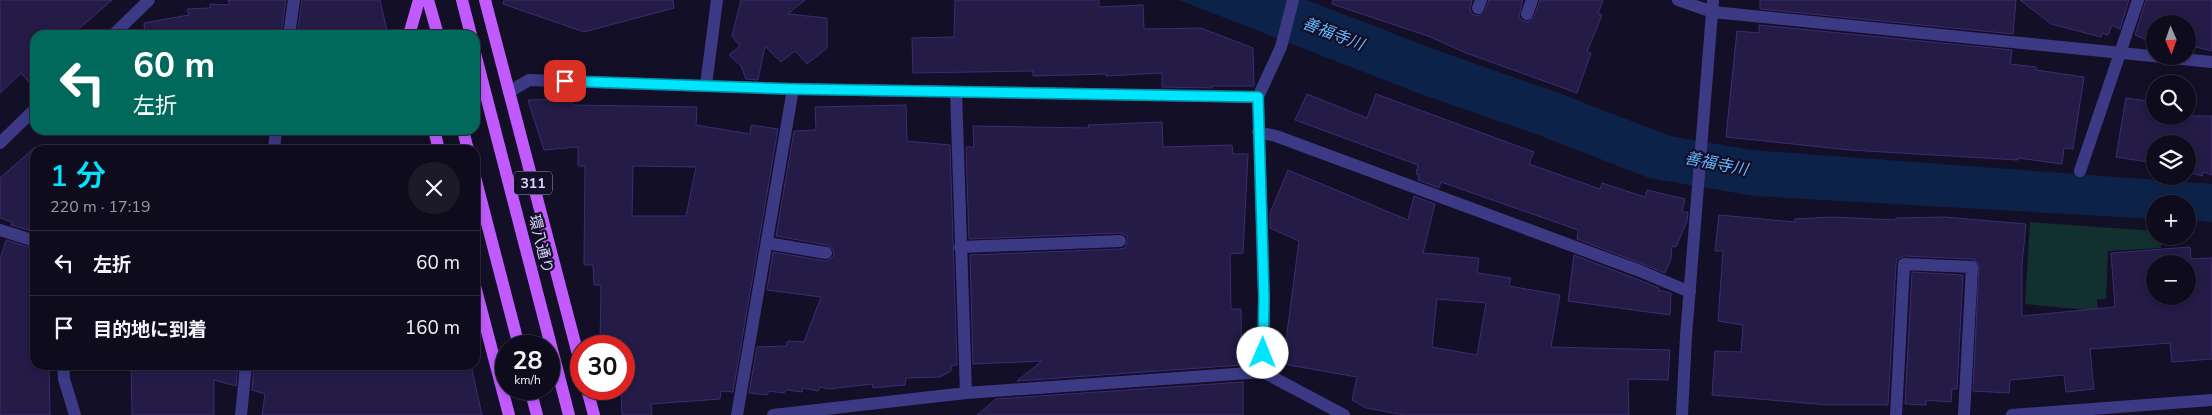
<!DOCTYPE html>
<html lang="ja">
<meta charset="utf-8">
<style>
:root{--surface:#0e0b1c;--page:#1c1929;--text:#f1f3f6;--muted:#9b9ba3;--line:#2e2b3b;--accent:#00e5ff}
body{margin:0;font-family:"Nunito Sans","Noto Sans JP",sans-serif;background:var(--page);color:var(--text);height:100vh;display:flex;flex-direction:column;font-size:19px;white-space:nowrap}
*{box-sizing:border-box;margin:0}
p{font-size:16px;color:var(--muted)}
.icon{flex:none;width:28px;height:28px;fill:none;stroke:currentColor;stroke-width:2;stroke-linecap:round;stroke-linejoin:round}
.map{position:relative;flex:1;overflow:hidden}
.drawer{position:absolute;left:30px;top:145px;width:450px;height:225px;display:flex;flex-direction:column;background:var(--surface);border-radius:15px;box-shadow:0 2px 8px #0003,0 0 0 1px var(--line)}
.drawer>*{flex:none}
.guide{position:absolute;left:30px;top:30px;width:450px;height:105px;border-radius:15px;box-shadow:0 2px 8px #0003,0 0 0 1px var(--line);background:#00695c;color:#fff;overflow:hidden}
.needle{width:32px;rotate:178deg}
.tools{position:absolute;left:2146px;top:15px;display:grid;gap:10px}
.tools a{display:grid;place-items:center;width:50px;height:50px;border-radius:50%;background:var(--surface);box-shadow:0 2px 8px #0003,0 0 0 1px var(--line);font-size:25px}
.speed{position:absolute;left:495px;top:335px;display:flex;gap:10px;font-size:25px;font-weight:700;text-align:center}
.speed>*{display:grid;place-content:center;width:65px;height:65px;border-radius:50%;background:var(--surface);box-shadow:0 2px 8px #0003,0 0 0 1px var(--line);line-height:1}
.speed small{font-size:12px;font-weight:400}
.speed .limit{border:8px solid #d22;background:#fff;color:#111}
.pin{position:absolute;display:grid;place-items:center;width:42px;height:42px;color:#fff;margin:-21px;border-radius:10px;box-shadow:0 2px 8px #0006}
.me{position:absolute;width:55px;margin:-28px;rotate:1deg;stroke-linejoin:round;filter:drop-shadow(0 0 4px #0008)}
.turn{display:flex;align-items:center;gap:18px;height:105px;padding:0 20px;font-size:22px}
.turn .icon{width:65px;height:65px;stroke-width:2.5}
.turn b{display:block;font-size:35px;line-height:42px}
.round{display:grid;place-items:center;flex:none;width:52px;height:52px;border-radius:26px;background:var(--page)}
.head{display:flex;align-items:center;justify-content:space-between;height:85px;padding:0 20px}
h1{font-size:30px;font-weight:600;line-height:38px;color:var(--accent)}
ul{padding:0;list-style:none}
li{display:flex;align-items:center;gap:15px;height:65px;padding:0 20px;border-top:1px solid var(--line)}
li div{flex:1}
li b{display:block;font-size:19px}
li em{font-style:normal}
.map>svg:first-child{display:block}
.green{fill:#12302f}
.water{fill:#0c2248}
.building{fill:#241b47;stroke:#3b2d73;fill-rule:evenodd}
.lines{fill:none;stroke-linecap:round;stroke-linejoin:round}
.minor{stroke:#3d3a85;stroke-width:12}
.major{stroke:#c25bff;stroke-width:12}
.route-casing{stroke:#0095a6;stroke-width:12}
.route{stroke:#00e5ff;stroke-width:9}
.labels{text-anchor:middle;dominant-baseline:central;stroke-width:4.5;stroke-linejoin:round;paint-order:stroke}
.shield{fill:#130f26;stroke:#9e99be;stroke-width:1}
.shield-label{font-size:14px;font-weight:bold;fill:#d9d4ff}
.street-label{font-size:15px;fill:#d9d4ff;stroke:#130f26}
.water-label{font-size:16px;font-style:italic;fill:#62b6ff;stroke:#130f26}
</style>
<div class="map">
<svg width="2212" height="415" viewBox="0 0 2212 415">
<rect width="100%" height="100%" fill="#130f26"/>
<!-- green -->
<path class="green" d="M2030 222 2155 231V236H2162L2161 248 2108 251 2106 299H2097L2098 311 2025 304Z"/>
<!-- water -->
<path class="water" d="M1179 0H1307L1431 48 1556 92 1670 136 1751 150 2212 184V222L2188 220V204H2155V219L1754 196 1649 178 1541 136 1415 92Z"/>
<!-- building -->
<path class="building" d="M0 0H112L72 35H35V89L21 73 0 93Z
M228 0H286L281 35H145L144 23 189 15 187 9 210 8V4L230 5Z
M302 0H380L388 35H297Z
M504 0H673L674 8 584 32 503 4Z
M741 0H805L788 14 827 18V48L807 64 795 51 781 62 765 46 758 80 746 79 741 66 729 55 740 46 732 36Z
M955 0H1099V7L1143 5 1144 29 1201 28 1253 48 1254 86H1212V88L1162 87V73L1106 76V74L1033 76V71L913 73 912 38 954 37Z
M1333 0H1472L1470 10 1472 14 1479 16 1485 11 1489 0H1523L1519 16 1521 20 1528 22 1534 17 1540 0H1603L1598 14 1602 15 1587 52 1591 53 1577 93 1466 53 1428 36 1332 4Z
M1760 0H2016L2013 34 1760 9Z
M2020 0H2129L2120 29 2112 25 2108 35 2102 33 2101 37 2051 24Z
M2146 0H2212V51L2188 45V24H2155V41L2152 42 2135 35Z
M1759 25 2012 50 2010 64 2036 67V70L2084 77 2073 149 2064 148 2062 164 2018 158V160L1850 150 1726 137 1737 31 1759 33Z
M1307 94 1367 118 1376 94 1534 152 1529 164 1600 189 1602 183 1645 197 1647 190 1685 199 1682 212H1688L1687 221 1676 247 1672 246 1671 259 1665 273 1577 239 1578 230 1441 182 1439 188 1418 180 1419 175 1416 174 1418 165 1295 120Z
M2126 98 2155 102V116H2212V175L2203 172 2202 176 2188 172V144H2155V163L2116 157Z
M571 99 572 105 697 107 696 125 750 134 751 125 778 129 733 392 721 391 720 399 651 404 652 415H622L621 389H624V346H600L601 285H594L593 265H584L585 166H578V147L544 150 528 100ZM633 166 696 167 686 216H632Z
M906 105 907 141 950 145 957 365 951 366V371L940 377 906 378 905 385 873 388 872 384 829 389 820 387 818 391 803 388 802 392 786 390 784 393 769 391 767 395 749 393 757 347 786 346 788 341 804 342 821 297 767 290 773 252 825 261 829 260 834 255 833 250 827 245 776 236 794 131 816 130 815 107Z
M1162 122 1163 147 1232 145 1233 154H1248L1243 253 1230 254 1231 309H1241L1242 365 1017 381 1042 361 973 364 970 255 1120 249 1125 248 1128 241 1127 236 1120 233 969 239 966 147H974L973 126 1089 128 1088 125Z
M35 147V232L11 225 12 222 0 218V178Z
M1288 170 1408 220 1414 196 1435 204 1423 253 1479 258 1477 273 1511 278 1509 286 1560 295 1551 347 1670 350 1668 380 1628 379 1629 415H1404L1366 408 1352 400 1357 377 1283 364 1299 241 1270 228V213ZM1437 299 1486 303 1477 355 1432 347Z
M1719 215 1795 222V219L1832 217 1896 220V218L1944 217 2026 224 2022 265V316L2115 307 2111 253 2190 247 2191 259 2212 258V359L2172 362 2170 343 2090 349 2094 389 2066 392 2064 375 2010 380 2009 393 1973 391 1979 264 1972 259 1904 256 1897 259 1896 264 1888 405H1828L1712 395 1715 351 1741 352 1743 325 1718 321 1723 251H1715ZM2155 264H2188V296H2155Z
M6 240 35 249V365H49L50 415H0V259Z
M1574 255 1637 279 1659 288 1658 290 1671 293 1670 315 1568 301Z
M1912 272 1963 275 1957 389H1952L1951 402 1926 400V405L1905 404Z
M131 365H238L236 386 214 380V415H132Z
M254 365H471L482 415H262L265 394 252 390Z
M1243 382V415H977L996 399Z"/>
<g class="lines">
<!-- minor -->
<path class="minor" d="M1678 0 1713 12 2212 62
M1478 8 1481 0
M1527 14 1532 0
M113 35 149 0
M289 35 294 0
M706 85 717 0
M509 92 529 80 793 89 1258 97
M956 92 966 393
M1258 132 1276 136 1640 271 1690 292
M0 143 35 109
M274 150 276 130
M2080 171 2138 0
M0 230 35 241
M767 243 826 253
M960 247 1120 241
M63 365 64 379 75 415
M1263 372 1264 298 1258 97 1281 47 1293 0
M241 415 246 365
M737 415 793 89
M773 415 966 393 1263 372 1344 415
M1682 415 1686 336 1713 0
M1896 415 1904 264 1972 267 1964 415
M2012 415 2212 400"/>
<!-- major -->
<path class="major" d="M428 0 438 35
M462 0 471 35
M485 0 581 366
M409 35 419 0
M475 53 569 415
M434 130 439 150
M463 130 468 150
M475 177 519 346
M475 286 509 415
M530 389 537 415
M587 389 594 415"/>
</g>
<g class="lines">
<defs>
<path id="route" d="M565 81 794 89 1258 97 1264 298 1263 353"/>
</defs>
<!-- route casing -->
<use href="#route" class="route-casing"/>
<!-- route -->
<use href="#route" class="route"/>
</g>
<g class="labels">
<!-- shield labels -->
<rect class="shield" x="514" y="171.5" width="38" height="23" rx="4"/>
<g class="shield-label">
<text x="533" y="183">311</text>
</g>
<!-- street labels -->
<g class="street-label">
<text transform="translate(541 244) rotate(76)">環八通り</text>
</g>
<!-- water labels -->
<g class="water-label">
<text transform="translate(1333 34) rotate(21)">善福寺川</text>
<text transform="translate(1716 164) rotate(11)">善福寺川</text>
</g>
</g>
</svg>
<div class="tools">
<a><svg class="needle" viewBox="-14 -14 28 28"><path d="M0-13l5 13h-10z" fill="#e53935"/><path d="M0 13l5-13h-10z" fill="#9b9ba3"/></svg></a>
<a><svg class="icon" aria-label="search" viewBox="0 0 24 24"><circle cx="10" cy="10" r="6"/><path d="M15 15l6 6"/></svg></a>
<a><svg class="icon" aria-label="layers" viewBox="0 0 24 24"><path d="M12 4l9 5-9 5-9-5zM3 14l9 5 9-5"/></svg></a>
<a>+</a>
<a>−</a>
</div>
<div class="speed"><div>28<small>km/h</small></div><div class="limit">30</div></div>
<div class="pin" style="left:565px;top:81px;background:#d93025"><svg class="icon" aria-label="arrive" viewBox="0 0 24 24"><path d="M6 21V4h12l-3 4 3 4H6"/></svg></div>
<svg class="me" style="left:1263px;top:353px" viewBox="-20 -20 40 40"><circle r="19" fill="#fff"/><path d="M0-13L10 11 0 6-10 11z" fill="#00e5ff"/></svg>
<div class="guide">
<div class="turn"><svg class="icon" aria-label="left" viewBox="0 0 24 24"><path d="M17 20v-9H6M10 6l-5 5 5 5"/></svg><div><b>60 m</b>左折</div></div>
</div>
<section class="drawer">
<div class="head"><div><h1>1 分</h1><p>220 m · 17:19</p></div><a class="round"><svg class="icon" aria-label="close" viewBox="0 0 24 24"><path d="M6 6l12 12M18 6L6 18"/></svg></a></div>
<ul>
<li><svg class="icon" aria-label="left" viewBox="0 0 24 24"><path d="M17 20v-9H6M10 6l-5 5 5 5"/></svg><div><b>左折</b></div><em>60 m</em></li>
<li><svg class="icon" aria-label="arrive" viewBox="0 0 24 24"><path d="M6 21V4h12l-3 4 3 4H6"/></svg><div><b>目的地に到着</b></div><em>160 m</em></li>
</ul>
</section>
</div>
